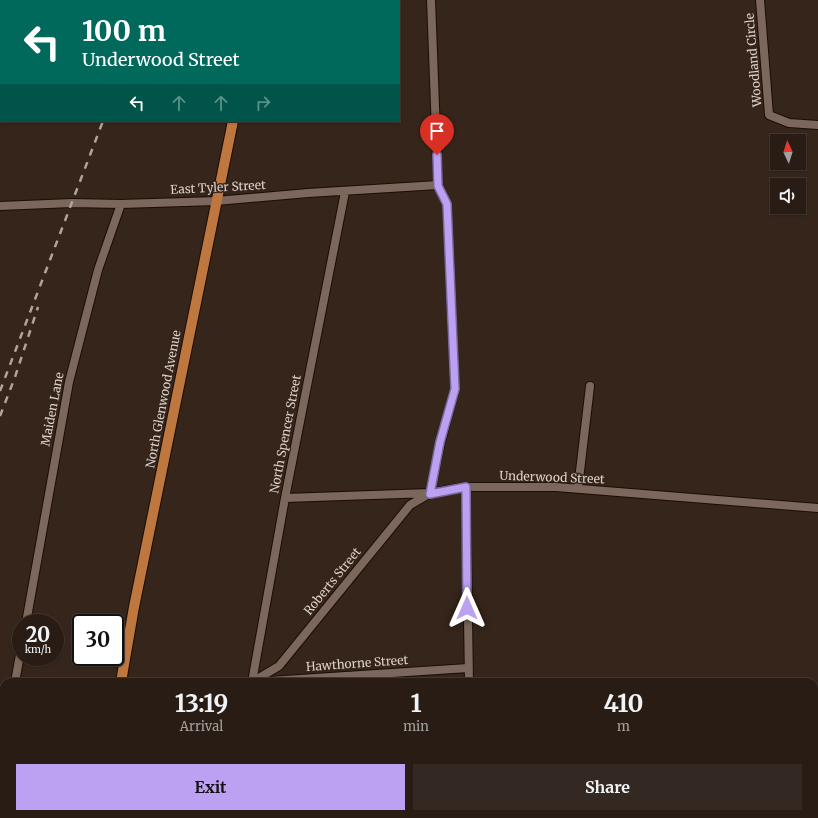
<!DOCTYPE html>
<style>
:root{--surface:#281c14;--page:#342922;--text:#f1f3f6;--muted:#a5a1a0;--line:#443a34;--accent:#bca0f2}
body{margin:0;font-family:Merriweather,serif;background:var(--page);color:var(--text);height:100vh;display:flex;flex-direction:column;font-size:15px;white-space:nowrap}
*{box-sizing:border-box;margin:0}
p{font-size:13px;color:var(--muted)}
.icon{flex:none;width:22px;height:22px;fill:none;stroke:currentColor;stroke-width:2;stroke-linecap:round;stroke-linejoin:round}
.map{position:relative;flex:1;overflow:hidden}
.details{position:absolute;left:0px;top:678px;width:818px;height:140px;display:flex;flex-direction:column;background:var(--surface);border-radius:12px 12px 0 0;box-shadow:0 1px 3px #0004,0 0 0 1px var(--line)}
.details>*{flex:none}
.guide{position:absolute;left:0px;top:0px;width:400px;height:122px;box-shadow:0 1px 3px #0004,0 0 0 1px var(--line);background:#00695c;color:#fff;overflow:hidden}
.needle{width:26px;rotate:356deg}
.controls{position:absolute;left:770px;top:134px;display:grid;gap:8px}
.controls a{display:grid;place-items:center;width:36px;height:36px;border-radius:0px;background:var(--surface);box-shadow:0 1px 3px #0004,0 0 0 1px var(--line);font-size:20px}
.speed{position:absolute;left:12px;top:614px;display:flex;gap:8px;font-size:20px;font-weight:700;text-align:center}
.speed>*{display:grid;place-content:center;width:52px;height:52px;border-radius:50%;background:var(--surface);box-shadow:0 1px 3px #0004,0 0 0 1px var(--line);line-height:1}
.speed small{font-size:10px;font-weight:400}
.speed .limit{border:2px solid #111;border-radius:6px;background:#fff;color:#111}
.pin{position:absolute;display:grid;place-items:center;width:34px;height:34px;color:#fff;margin:-41px -17px;border-radius:50% 50% 50% 0;rotate:-45deg;box-shadow:0 0 4px #0007}
.pin .icon{rotate:45deg}
.me{position:absolute;width:44px;margin:-22px;rotate:0deg;stroke-linejoin:round;filter:drop-shadow(0 0 3px #0008)}
.turn{display:flex;align-items:center;gap:14px;height:84px;padding:0 16px;font-size:18px}
.turn .icon{width:52px;height:52px;stroke-width:2.5}
.turn b{display:block;font-size:28px;line-height:34px}
.lanes{display:flex;align-items:center;height:38px;padding:0 16px;background:#0003;justify-content:center;gap:20px;direction:ltr}
.lanes .off{opacity:.35}
.eta{display:flex;justify-content:space-evenly;align-items:center;height:68px;text-align:center}
.eta b{font-size:24px;font-weight:700;line-height:28px}
.cta{display:flex;gap:8px;margin-top:auto;padding:8px 16px}
.cta a{flex:1;height:46px;border-radius:0px;background:var(--accent);color:#111;font-size:16px;font-weight:700;line-height:46px;text-align:center}
.cta a+a{background:var(--page);color:var(--text)}
.map>svg:first-child{display:block}
.lines{fill:none;stroke-linecap:round;stroke-linejoin:round}
.minor-casing{stroke:#1c0d05;stroke-width:10}
.major-casing{stroke:#1c0d05;stroke-width:12}
.minor{stroke:#7b675c;stroke-width:8}
.major{stroke:#bf7740;stroke-width:10}
.rail{stroke:#b1a49c;stroke-width:2.5;stroke-dasharray:7 7;stroke-linecap:butt}
.route-casing{stroke:#7a689d;stroke-width:10}
.route{stroke:#bca0f2;stroke-width:7}
.labels{text-anchor:middle;dominant-baseline:central;stroke-width:3;stroke-linejoin:round;paint-order:stroke}
.street-label{font-size:12px;fill:#ddd1cb;stroke:#35251a}
</style>
<div class="map">
<svg width="818" height="818" viewBox="0 0 818 818">
<rect width="100%" height="100%" fill="#35251a"/>
<g class="lines">
<defs>
<path id="minor" d="M760 0 769 115 789 123 818 125
M0 66H1
M0 206 72 203 121 204 216 201 308 193 438 185
M466 487 469 682
M578 488 590 386
M430 493 441 441 455 389 447 204 438 185 431 0
M285 498 430 493 466 487H556L818 508
M26 623 69 382 98 270 121 204
M15 682 21 649
M252 682 285 498 345 192
M252 682 279 666 410 505 429 494
M253 682 468 668
M0 704 4 703
M814 764H818
M54 814V818
M197 814 198 818
M263 814V818
M355 814V818
M477 814 478 818
M599 814V818
M718 814V818"/>
<path id="major" d="M255 1V0
M121 682 134 607 233 121
M127 814 128 818"/>
</defs>
<!-- minor casing -->
<use href="#minor" class="minor-casing"/>
<!-- major casing -->
<use href="#major" class="major-casing"/>
<!-- minor -->
<use href="#minor" class="minor"/>
<!-- major -->
<use href="#major" class="major"/>
<!-- rail -->
<path class="rail" d="M150 1 151 0
M0 391 103 121
M0 416 15 377 38 307"/>
</g>
<g class="lines">
<defs>
<path id="route" d="M437 155 438 186 447 204 455 389 440 442 430 494 466 487 467 608"/>
</defs>
<!-- route casing -->
<use href="#route" class="route-casing"/>
<!-- route -->
<use href="#route" class="route"/>
</g>
<g class="labels">
<!-- street labels -->
<g class="street-label">
<text transform="translate(753 60) rotate(-95)">Woodland Circle</text>
<text transform="translate(218 187) rotate(-3)">East Tyler Street</text>
<text transform="translate(163 399) rotate(-79)">North Glenwood Avenue</text>
<text transform="translate(52 409) rotate(-79)">Maiden Lane</text>
<text transform="translate(285 434) rotate(-79)">North Spencer Street</text>
<text transform="translate(552 477) rotate(2)">Underwood Street</text>
<text transform="translate(332 581) rotate(-51)">Roberts Street</text>
<text transform="translate(357 663) rotate(-4)">Hawthorne Street</text>
</g>
</g>
</svg>
<div class="controls">
<a><svg class="needle" viewBox="-14 -14 28 28"><path d="M0-13l5 13h-10z" fill="#e53935"/><path d="M0 13l5-13h-10z" fill="#a5a1a0"/></svg></a>
<a><svg class="icon" aria-label="sound" viewBox="0 0 24 24"><path d="M4 9h4l5-4v14l-5-4H4zM17 9q2 3 0 6"/></svg></a>
</div>
<div class="speed"><div>20<small>km/h</small></div><div class="limit">30</div></div>
<div class="pin" style="left:437px;top:155px;background:#d93025"><svg class="icon" aria-label="arrive" viewBox="0 0 24 24"><path d="M6 21V4h12l-3 4 3 4H6"/></svg></div>
<svg class="me" style="left:467px;top:608px" viewBox="-20 -20 40 40"><path d="M0-17L14 15 0 8-14 15z" fill="#bca0f2" stroke="#fff" stroke-width="4"/></svg>
<div class="guide">
<div class="turn"><svg class="icon" aria-label="left" viewBox="0 0 24 24"><path d="M17 20v-9H6M10 6l-5 5 5 5"/></svg><div><b>100 m</b>Underwood Street</div></div>
<div class="lanes"><svg class="icon" aria-label="left" viewBox="0 0 24 24"><path d="M17 20v-9H6M10 6l-5 5 5 5"/></svg><svg class="icon off" aria-label="ahead" viewBox="0 0 24 24"><path d="M12 20V5M6 11l6-6 6 6"/></svg><svg class="icon off" aria-label="ahead" viewBox="0 0 24 24"><path d="M12 20V5M6 11l6-6 6 6"/></svg><svg class="icon off" aria-label="right" viewBox="0 0 24 24"><path d="M7 20v-9h11M14 6l5 5-5 5"/></svg></div>
</div>
<section class="details">
<div class="eta">
<div><b>13:19</b><p>Arrival</p></div>
<div><b>1</b><p>min</p></div>
<div><b>410</b><p>m</p></div>
</div>
<div class="cta"><a>Exit</a><a>Share</a></div>
</section>
</div>
